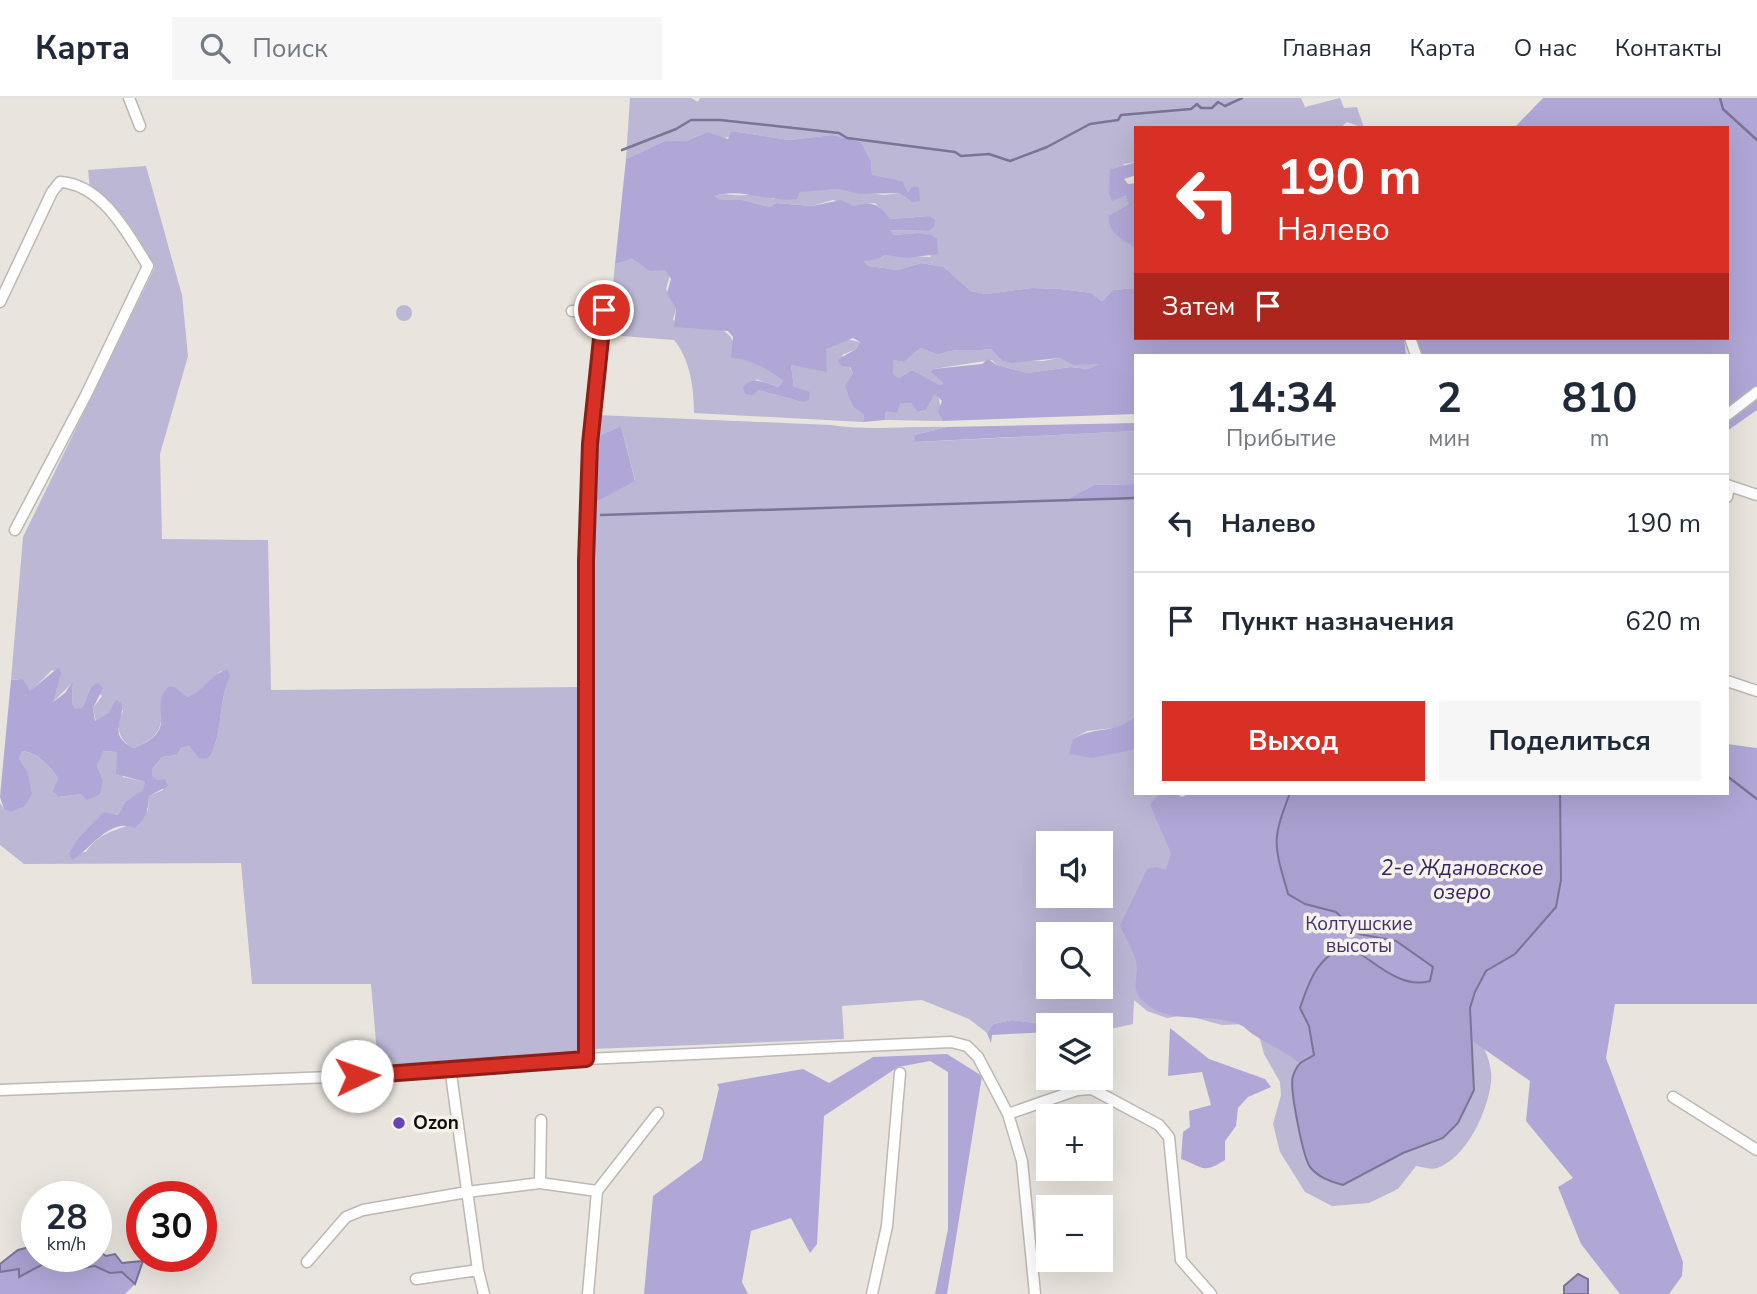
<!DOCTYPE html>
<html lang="ru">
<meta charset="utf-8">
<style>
:root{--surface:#fff;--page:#f6f6f7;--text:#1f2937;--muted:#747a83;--line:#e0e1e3;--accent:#d93025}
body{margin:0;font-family:"Nunito Sans",sans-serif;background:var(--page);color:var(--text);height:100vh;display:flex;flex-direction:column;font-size:26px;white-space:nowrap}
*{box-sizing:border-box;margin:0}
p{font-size:23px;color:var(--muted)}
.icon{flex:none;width:38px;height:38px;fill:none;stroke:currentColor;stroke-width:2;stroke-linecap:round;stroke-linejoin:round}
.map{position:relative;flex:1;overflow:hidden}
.sheet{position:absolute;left:1134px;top:256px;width:595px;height:441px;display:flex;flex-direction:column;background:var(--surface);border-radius:0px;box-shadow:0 7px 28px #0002}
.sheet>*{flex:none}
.banner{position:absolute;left:1134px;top:28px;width:595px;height:214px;border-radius:0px;box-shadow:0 7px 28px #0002;background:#d93025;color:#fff;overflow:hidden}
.buttons{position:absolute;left:1036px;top:733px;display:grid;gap:14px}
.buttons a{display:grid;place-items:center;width:77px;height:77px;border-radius:0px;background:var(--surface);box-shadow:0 7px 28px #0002;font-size:35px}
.speed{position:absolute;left:21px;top:1083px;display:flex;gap:14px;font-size:35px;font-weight:700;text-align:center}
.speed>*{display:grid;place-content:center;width:91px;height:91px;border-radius:50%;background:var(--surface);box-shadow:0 7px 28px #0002;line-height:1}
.speed small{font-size:18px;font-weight:400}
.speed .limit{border:10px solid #d22;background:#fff;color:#111}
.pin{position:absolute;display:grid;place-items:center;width:60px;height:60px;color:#fff;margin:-30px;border:4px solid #fff;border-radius:50%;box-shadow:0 2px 7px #0007}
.me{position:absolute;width:77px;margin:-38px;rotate:87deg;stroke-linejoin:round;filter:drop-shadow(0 0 5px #0008)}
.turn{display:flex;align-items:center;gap:24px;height:147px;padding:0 28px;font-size:32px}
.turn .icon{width:91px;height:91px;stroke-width:2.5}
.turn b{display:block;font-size:49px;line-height:60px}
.then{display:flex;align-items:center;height:66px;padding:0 28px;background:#0003;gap:14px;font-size:26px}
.eta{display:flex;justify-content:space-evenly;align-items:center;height:119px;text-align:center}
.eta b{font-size:42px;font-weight:700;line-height:49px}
.primary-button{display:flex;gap:14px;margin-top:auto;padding:14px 28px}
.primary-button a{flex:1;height:80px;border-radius:0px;background:var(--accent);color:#fff;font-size:28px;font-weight:700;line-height:80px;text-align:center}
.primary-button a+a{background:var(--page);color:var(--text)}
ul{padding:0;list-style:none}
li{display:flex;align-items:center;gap:21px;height:98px;padding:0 28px;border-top:2px solid var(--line)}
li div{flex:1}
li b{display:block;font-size:26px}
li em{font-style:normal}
header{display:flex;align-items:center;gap:42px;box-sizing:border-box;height:98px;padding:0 35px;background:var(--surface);border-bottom:2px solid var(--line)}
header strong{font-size:33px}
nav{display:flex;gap:38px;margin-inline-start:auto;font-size:24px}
.search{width:490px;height:63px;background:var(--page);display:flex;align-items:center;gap:18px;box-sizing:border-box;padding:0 24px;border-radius:0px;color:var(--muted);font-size:26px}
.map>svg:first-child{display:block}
.green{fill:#bcb7d5;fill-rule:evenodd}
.forest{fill:#b0a7d7;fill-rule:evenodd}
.water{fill:#a9a0d0;stroke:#7b7496;stroke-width:2}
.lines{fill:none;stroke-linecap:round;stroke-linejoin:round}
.stream{stroke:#7b7496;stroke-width:2.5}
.minor-casing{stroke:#bdb8b3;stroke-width:13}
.minor{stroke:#fff;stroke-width:10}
.route-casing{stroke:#8d1f18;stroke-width:18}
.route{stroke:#d93025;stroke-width:12}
.poi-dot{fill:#6942ba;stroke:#f6f1eb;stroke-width:2.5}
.labels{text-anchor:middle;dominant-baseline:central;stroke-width:7;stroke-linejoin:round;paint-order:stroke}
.park-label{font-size:19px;fill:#41306c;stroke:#f6f1eb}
.poi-label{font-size:19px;font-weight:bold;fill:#110f0d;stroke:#f6f1eb;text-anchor:start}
.water-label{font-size:21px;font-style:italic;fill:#35245e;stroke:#f6f1eb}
</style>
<header>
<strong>Карта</strong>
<div class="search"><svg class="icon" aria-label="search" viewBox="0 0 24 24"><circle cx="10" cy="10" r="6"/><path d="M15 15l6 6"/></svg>Поиск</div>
<nav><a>Главная</a><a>Карта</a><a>О нас</a><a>Контакты</a></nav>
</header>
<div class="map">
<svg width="1757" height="1196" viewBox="0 0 1757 1196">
<rect width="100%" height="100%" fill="#e9e4de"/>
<!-- green -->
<path class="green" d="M630 0H691L698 4 700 0H1301L1305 9 1340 0 1344 10 1357 9 1364 30 1347 24 1340 30H1136V64L1124 66 1112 102 1127 98 1129 106 1109 117 1124 142 1136 150V190L1113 192 1102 203 1091 195 1061 191 1032 190 986 196 971 193 944 169 921 165 898 172 869 168 863 162 879 161 885 157 931 159 917 135 894 137 889 132 928 133 929 118 890 121 875 105 854 108 833 102 812 108 776 105 770 109 742 102H720L715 98C727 93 740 101 752 95L774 101 807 92 838 91 884 97 899 95 912 104C904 88 889 79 872 78L871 63 861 44 832 37 789 42 738 34C726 43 720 40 707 34L687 43H665L626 61Z
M146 68 182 197 188 258 160 356 162 441 268 442 271 592 579 589 577 956 378 967 371 886H252L241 765 24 766 0 747V705L4 711 27 673 19 660 21 653C37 654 50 668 58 680L54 695 60 699 81 696 103 682 97 668 102 653 117 654 123 679 145 684 144 692 125 704 118 717 104 715 77 741 69 755 86 754C98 736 111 734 129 727 135 724 142 717 148 712L149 698 163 692 158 682 152 679V671L162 659 177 657 181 650 189 648 198 660 211 657C224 629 218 602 230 580L221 573 193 598 186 599 175 589 161 602C163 629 161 639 134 650 117 642 116 628 123 613L116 603 108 615 96 624 93 610 102 598 91 589 82 610 75 612 72 605 73 584 53 604V597L61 576 52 572 30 594 18 581 11 582 23 439 155 169 110 106 90 90 88 72Z
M632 161 644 169 665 172 670 177 666 191 676 211 673 222C708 239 727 214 739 259L772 273 783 283 778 289 756 281 758 292 802 304 794 289 791 267 827 273 825 251 846 241 860 244 856 251 842 257 853 275 846 289 853 309 864 317 863 324 694 315C694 290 690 261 674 242L608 237 615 166Z
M396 215a8 8 0 1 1 16 0a8 8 0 1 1-16 0Z
M921 250 938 257C956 249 972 254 991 251L1001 262 1043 263 1059 260 1073 267 1100 264V267L1088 271 1070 269 1028 275 997 267 992 262 933 271 932 274 943 285 940 287 912 272 899 280 893 276V262L904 264Z
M935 296H938L943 323 885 322 886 313 899 305H911L919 314 926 312Z
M597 317 831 327C869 333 908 328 947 329L914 337 916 344 1136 333V386L1094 387 1066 404 1136 401V645L1124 629 1087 633 1073 641 1124 653 1136 651V695H1159L1151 707 1201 695H1727L1757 868 1478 937C1485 952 1493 967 1491 984 1488 1012 1467 1060 1437 1070 1431 1072 1422 1069 1416 1068L1398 1091 1369 1105 1332 1108 1305 1094 1280 1054 1273 1026 1281 997 1280 984 1264 956 1260 941 1246 926 1222 927 1185 917 1167 920 1147 913 1134 902 1133 926 1101 933V928L1049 927 1012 922 993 926 987 935 969 921 922 902 842 908 844 941 592 951 591 597 594 405 635 382 621 328 596 339ZM1048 746H1101V798H1048ZM1048 836H1101V889H1048Z"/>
<!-- forest -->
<path class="forest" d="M1543 0H1757V312L1727 333V257H1419L1414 240H1727V30H1514Z
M707 34 728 41 731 34H738L789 42 832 37 861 44 871 63 872 77 902 83 908 95 912 89H919L920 103 912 104 899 95 860 96 838 91 800 94 797 101C772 105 739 89 715 98L720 102H742L770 109 776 105 812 108 841 102 854 108C873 103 879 106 890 121L929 118 935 122 934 129 928 133 890 132 894 137 917 135 931 137 937 141 938 156 907 160 885 157 879 161 864 163 869 168 898 172 921 165 944 169 971 193 986 196 1032 190 1061 191 1091 195 1102 203 1113 192 1136 190V240H1404L1406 257H1136V316L943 323 938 313 942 303 935 296 926 312 918 314 911 305H900L897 315 886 313 885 322 863 324 864 317 853 309 845 288 853 275 850 269 842 268 837 262 856 251 860 244 853 240 826 251 827 274 791 267 794 289 810 294 809 302 802 304 758 292 753 297 745 296 743 289C754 277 765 285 778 289L783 283C773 273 745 259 731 260L733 239 728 233 674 229 676 211 667 195 671 181 665 172 650 173 632 161 615 166 626 61 665 43H687ZM921 250 938 257C956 249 972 254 991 251L1001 262 1012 265 1059 260 1073 267 1100 266 1088 271 1070 269 1028 275 997 267 988 261 982 266 933 271 931 274 943 285 940 287 912 272 899 280 893 276V262L904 264Z
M1136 64V77L1124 81 1128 86 1136 85V150C1123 142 1106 133 1109 117L1129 106 1126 98 1112 103 1109 95 1110 72Z
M1136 325V333L915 344 914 337 947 329Z
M621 328 635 383 594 405 596 339Z
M1136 386V401L1064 404 1094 387Z
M59 569 61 576 53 604 65 595 73 583 72 605 75 611 82 610 91 589 98 585 103 590 93 610 95 623 108 615 116 602 122 605C124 624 107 638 134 650 182 631 147 611 168 589H175L187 599C202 596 211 574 228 572L230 580C218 602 224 629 211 657L206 661 198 660 189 648 181 650 177 657 162 659 152 671V678L158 682 165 681 168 688 149 698C148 713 146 720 135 730 110 719 91 751 72 762L69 755 77 741 104 714 118 717 125 704 143 692 145 684 116 676 117 654 103 653 97 668 103 682 100 696 87 702 81 696 59 699 53 694 58 680C50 668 37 654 22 653L19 660 27 673 32 696 25 708 11 714 4 711 0 699 11 582 23 581 30 593Z
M1136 618V651L1093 660 1069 656 1073 641C1097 627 1115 637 1136 618Z
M1727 646 1757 650V906H1615L1606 960 1683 1164 1682 1178 1669 1196H1620L1581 1146 1558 1089 1573 1080 1526 1023 1530 983 1471 942 1470 910 1486 873 1515 856 1534 833 1561 782 1560 695H1727Z
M1159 695H1175L1182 699 1190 695H1290L1277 730 1305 806 1336 814 1359 836 1396 843 1433 869 1430 883C1408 889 1381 874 1365 858L1300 910 1309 928 1314 957 1305 959 1300 965C1285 953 1269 947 1254 937 1248 933 1243 927 1236 925 1207 915 1167 927 1143 903 1129 890 1140 878 1136 863 1133 851 1125 839 1120 828L1147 771 1156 769 1166 772 1171 755 1150 707Z
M1012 922 1049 927 1048 934 992 937 991 945 987 935 993 926Z
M1170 930 1209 961 1265 981 1271 989 1248 999 1238 1010 1236 1028 1225 1043V1062C1202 1077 1202 1068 1181 1061L1183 1034 1190 1029 1189 1013 1211 1007 1202 974 1168 978Z
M947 956 982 978 947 1196H935L948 1131V974L930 963 898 969 824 1018 817 1146 810 1155 791 1120 751 1133 742 1184 748 1196H644L653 1098 702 1062 719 990 717 986 803 971 829 985 873 959Z
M45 1165 82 1170 95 1168 110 1175 122 1174 135 1186 125 1196H0V1174L19 1171V1178Z"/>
<!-- water -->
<path class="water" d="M1290 695H1560L1561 782 1556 809 1515 856 1486 873 1475 894 1470 910 1474 992 1458 1025 1443 1040 1403 1055 1343 1087C1330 1083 1319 1080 1310 1069 1303 1059 1289 989 1293 978 1298 963 1304 963 1314 957L1309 928 1300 910C1309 883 1318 857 1348 848 1373 862 1400 892 1430 883L1433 869 1396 843 1359 836 1336 814 1305 806 1288 796C1274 746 1271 744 1290 695Z
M37 1147V1158H96V1151L106 1158 115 1156 122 1165 143 1163 135 1186 122 1174 110 1175 95 1168 82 1170 45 1165 19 1179V1171L0 1174V1166L18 1152Z
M1578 1176 1588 1181V1196H1564V1188Z"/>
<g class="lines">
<!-- stream -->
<path class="stream" d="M1720 0 1723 11 1757 42
M622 52 676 31 691 22H720L839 35 847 40 955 54 961 58 989 56 1010 63 1047 49 1090 26 1118 22 1121 17 1191 11 1197 6 1201 10H1212L1218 4 1225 8 1242 0
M601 417 1136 400
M1727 678 1757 701"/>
<defs>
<path id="minor" d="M129 0 140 28
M0 204 52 94 60 84C102 86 128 136 148 168L86 297 15 432
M572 213 604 212 590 346 586 463V961
M1410 240 1416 257
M1727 317 1757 294
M1727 387 1757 397
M1727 399 1729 388
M1727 583 1757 593
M450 969 478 1172 484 1196
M0 992 382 977 586 961 951 944 967 948 978 959 1008 1016 1022 1063 1035 1196
M1673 999 1757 1052
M1008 1016 1077 992 1092 991 1159 1027 1169 1039 1181 1162 1211 1196
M540 1085 541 1022
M597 1093 658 1015
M307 1164 346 1119 363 1112 467 1094 540 1085 597 1093
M416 1181 478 1172
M588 1196 597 1093
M872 1196 887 1128 900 975"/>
</defs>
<!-- minor casing -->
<use href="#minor" class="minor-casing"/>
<!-- minor -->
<use href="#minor" class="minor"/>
</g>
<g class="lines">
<defs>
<path id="route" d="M357 978 586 961V463L590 346 604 212"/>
</defs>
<!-- route casing -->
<use href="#route" class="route-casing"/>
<!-- route -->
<use href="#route" class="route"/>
</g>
<!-- markers -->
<circle class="poi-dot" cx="399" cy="1025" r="7"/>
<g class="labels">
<!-- park labels -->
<g class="park-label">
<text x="1359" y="826">Колтушские<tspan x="1359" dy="22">высоты</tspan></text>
</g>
<!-- poi labels -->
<g class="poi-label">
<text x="413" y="1025">Ozon</text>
</g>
<!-- water labels -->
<g class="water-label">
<text x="1462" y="770">2-е Ждановское<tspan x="1462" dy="24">озеро</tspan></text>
</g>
</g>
</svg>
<div class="buttons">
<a><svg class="icon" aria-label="sound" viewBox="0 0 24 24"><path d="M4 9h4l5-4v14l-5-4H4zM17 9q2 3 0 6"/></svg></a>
<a><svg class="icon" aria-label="search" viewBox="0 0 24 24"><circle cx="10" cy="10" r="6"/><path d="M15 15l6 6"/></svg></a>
<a><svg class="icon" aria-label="layers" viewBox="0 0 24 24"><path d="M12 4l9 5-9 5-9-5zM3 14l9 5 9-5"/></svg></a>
<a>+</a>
<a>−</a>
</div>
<div class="speed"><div>28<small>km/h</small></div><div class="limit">30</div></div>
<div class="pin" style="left:604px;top:212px;background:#d93025"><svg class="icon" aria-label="arrive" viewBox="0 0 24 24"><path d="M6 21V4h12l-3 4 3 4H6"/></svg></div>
<svg class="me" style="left:357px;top:978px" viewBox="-20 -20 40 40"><circle r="19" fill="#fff"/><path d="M0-13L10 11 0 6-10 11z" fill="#d93025"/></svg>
<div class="banner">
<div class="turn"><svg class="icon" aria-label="left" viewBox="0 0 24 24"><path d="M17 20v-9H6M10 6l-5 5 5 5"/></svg><div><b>190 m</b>Налево</div></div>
<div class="then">Затем<svg class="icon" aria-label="arrive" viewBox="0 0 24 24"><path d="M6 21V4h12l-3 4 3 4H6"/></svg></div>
</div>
<section class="sheet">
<div class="eta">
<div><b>14:34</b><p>Прибытие</p></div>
<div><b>2</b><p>мин</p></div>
<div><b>810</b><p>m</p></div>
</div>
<ul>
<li><svg class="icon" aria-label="left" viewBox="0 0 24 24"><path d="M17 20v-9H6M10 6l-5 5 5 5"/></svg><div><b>Налево</b></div><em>190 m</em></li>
<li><svg class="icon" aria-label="arrive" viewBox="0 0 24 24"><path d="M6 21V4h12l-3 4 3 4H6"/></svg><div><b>Пункт назначения</b></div><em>620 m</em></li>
</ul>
<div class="primary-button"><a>Выход</a><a>Поделиться</a></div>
</section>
</div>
